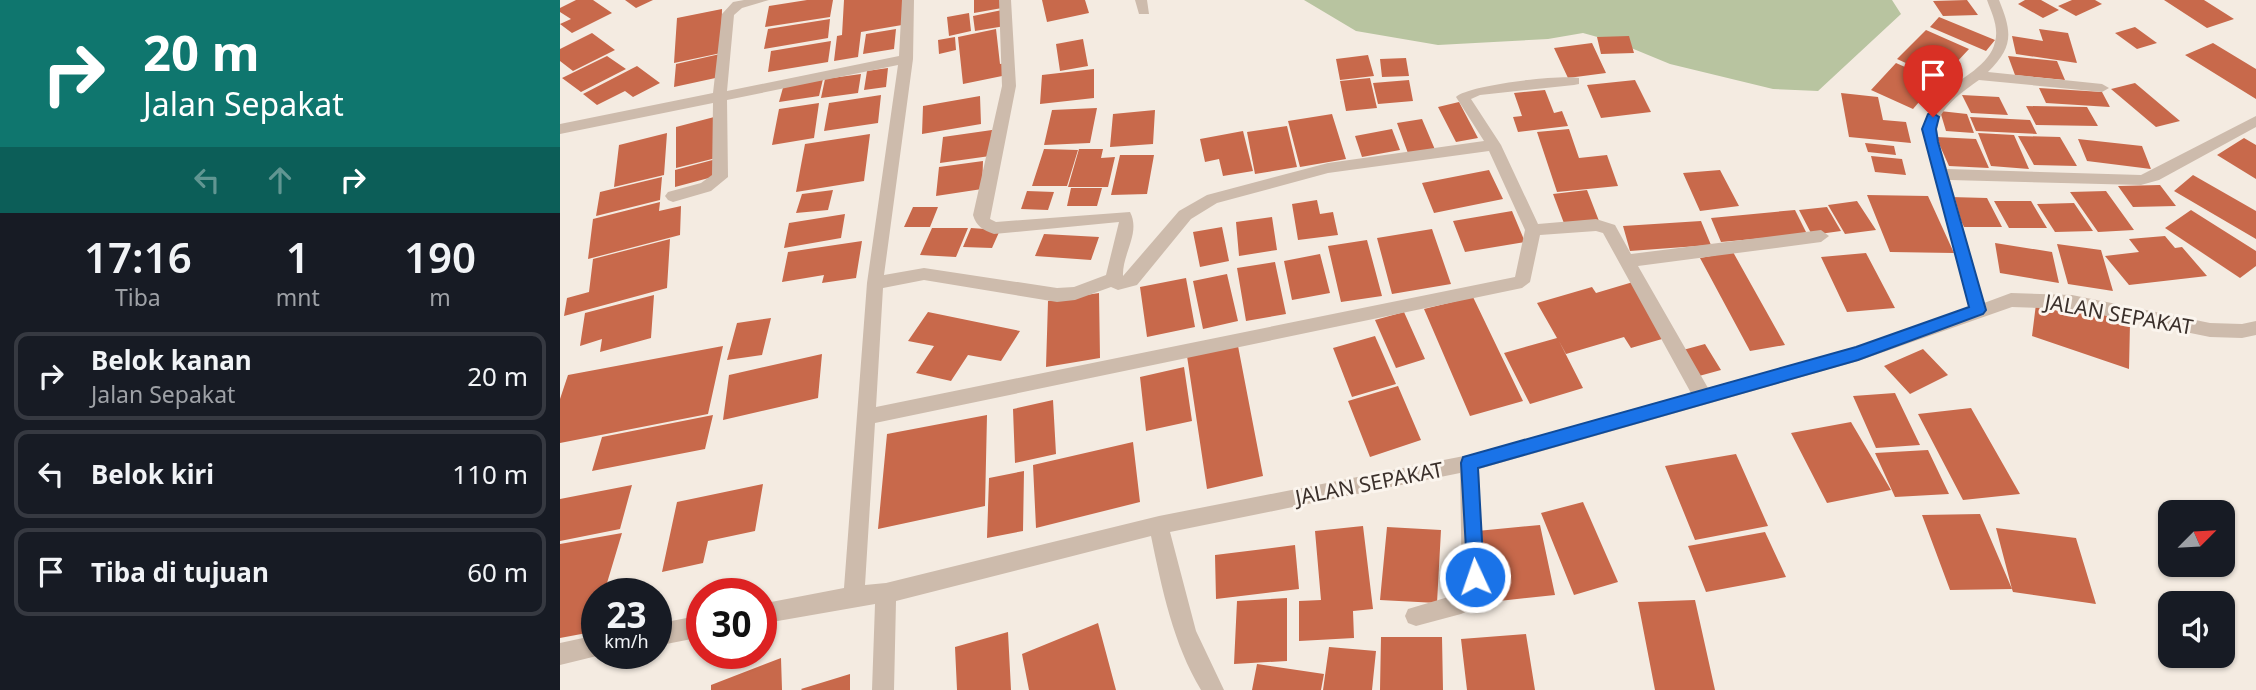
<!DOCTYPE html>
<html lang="id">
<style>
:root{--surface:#171b24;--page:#20242c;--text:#f1f3f6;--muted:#9ea1a6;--line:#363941}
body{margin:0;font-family:"Noto Sans",sans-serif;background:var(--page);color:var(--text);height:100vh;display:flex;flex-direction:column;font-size:26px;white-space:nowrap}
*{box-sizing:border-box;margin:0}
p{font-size:23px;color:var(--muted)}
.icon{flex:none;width:38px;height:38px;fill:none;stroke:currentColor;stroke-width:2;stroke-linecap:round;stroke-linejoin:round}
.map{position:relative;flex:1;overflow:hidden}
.side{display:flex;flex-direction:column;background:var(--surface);width:560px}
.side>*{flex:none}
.banner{background:#0f766e;color:#fff;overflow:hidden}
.needle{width:46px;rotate:66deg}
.tools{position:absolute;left:1598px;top:500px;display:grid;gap:14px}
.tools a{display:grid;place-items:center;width:77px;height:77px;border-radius:14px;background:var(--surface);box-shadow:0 2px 5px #0004;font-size:35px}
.speed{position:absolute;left:21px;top:578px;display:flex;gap:14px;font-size:35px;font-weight:700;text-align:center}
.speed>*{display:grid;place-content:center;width:91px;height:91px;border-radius:50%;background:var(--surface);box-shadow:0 2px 5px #0004;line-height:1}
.speed small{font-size:18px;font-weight:400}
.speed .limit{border:10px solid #d22;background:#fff;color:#111}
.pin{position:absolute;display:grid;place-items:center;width:60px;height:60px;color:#fff;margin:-72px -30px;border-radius:50% 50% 50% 0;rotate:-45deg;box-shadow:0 0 7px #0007}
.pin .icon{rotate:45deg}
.me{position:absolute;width:77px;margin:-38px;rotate:357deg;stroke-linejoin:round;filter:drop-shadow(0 0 5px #0008)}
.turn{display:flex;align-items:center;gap:24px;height:147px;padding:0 28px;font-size:32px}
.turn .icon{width:91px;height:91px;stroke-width:2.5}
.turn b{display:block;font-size:49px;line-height:60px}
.lanes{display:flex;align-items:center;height:66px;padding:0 28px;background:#0003;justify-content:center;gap:35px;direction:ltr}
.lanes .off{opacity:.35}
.eta{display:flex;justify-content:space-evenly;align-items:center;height:119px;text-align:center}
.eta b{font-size:42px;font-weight:600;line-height:49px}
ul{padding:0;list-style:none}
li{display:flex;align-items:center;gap:21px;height:88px;margin:0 14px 10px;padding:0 14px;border:4px solid var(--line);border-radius:14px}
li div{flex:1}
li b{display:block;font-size:26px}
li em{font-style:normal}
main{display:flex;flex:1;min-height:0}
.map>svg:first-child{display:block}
.green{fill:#b8c4a0}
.building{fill:#c8694b}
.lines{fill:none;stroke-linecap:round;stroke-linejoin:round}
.minor{fill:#cdbbac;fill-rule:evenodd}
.route{fill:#1a73e8;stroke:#114b97;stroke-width:2}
.labels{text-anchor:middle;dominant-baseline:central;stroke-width:6;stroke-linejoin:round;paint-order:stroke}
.street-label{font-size:21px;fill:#3b302b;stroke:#fbf5ee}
</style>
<main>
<section class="side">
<div class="banner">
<div class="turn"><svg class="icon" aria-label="right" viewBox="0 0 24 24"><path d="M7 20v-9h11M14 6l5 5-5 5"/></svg><div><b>20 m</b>Jalan Sepakat</div></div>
<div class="lanes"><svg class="icon off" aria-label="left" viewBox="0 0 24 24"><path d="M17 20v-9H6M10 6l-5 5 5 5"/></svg><svg class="icon off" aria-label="ahead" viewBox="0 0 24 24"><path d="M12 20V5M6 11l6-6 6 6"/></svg><svg class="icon" aria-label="right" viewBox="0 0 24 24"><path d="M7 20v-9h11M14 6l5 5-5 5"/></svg></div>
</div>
<div class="eta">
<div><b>17:16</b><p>Tiba</p></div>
<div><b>1</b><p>mnt</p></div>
<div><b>190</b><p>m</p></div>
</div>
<ul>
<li><svg class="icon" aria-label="right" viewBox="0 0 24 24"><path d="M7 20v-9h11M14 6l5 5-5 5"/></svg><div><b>Belok kanan</b><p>Jalan Sepakat</p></div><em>20 m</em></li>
<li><svg class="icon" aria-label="left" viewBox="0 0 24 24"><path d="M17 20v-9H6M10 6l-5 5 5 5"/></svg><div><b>Belok kiri</b></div><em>110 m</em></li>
<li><svg class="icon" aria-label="arrive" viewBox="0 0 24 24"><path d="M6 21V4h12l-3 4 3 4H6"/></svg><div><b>Tiba di tujuan</b></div><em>60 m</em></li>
</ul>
</section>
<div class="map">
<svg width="1696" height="690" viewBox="0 0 1696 690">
<rect width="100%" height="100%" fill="#f4ebe1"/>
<!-- green -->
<path class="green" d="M744 0H1332L1341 14 1258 91 1213 89 1110 64 1059 43 1023 33 988 39 878 45 796 31Z"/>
<!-- building -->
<path class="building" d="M16 0H33L52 13 12 33 0 24 11 19 0 12V8Z
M65 0H93L76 8Z
M247 0H273L270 17 205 27 209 6Z
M284 0H342V25L301 32 298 57 274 61 277 36 282 35Z
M414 0H442V8L414 13Z
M482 0H525L529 13 487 22Z
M1407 0 1418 15 1383 16 1373 1Z
M1465 0H1481L1499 10 1483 18 1458 4Z
M1512 0H1535L1542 4 1516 16 1498 6Z
M1604 0H1644L1674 19 1647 28Z
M162 9 161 53 114 63 117 18Z
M442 10 445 26 415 31 413 16Z
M409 13 411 31 389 36 387 17Z
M1379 17 1435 40 1426 51 1370 27Z
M270 19 268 38 204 49 208 29Z
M1575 27 1597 43 1577 49 1555 33Z
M336 29 334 49 303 54 306 34Z
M436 29 440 64 446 63 447 75 403 84 398 37Z
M1479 29 1508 33 1517 63 1456 54 1452 36 1483 41Z
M1366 30 1409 49 1381 79 1337 59Z
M32 33 55 50 13 71 0 61V49Z
M1069 36 1074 53 1041 54 1037 37Z
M395 37 396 50 379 54 378 40Z
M523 39 528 66 500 71 496 44Z
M271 41 268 62 208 72 211 51Z
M1032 43 1046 73 1008 78 994 48Z
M1653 43 1696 69V99L1625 55Z
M160 54V77L114 87 116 64Z
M808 55 814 76 780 80 776 59Z
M47 56 66 69 21 92 2 78Z
M1448 56 1497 61 1505 80 1455 75Z
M846 58 849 76 822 77 820 59Z
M1336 63 1377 81 1353 109 1311 90Z
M77 66 100 83 73 97 65 91 37 105 23 94Z
M328 68 326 87 304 90 307 71Z
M534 69V98L480 104 482 75Z
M301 74 298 93 261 98 265 79Z
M810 78 817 108 786 111 780 81Z
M263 79 259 96 219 102 224 84Z
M849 80 853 101 818 104 813 83Z
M1075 80 1091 112 1041 118 1027 85Z
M1575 83 1620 121 1596 127 1551 89Z
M1479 88 1542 92 1550 107 1486 103Z
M985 90 994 113 1002 111 1008 126 958 132 953 117 962 116 954 93Z
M1281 93 1318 97 1323 120 1346 122 1351 143 1289 137Z
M321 95 318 123 264 131 269 103Z
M1402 95 1439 97 1448 115 1411 113Z
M420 96 421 124 362 134 363 106Z
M899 102 918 138 896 142 878 107Z
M259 103 254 138 212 145 219 109Z
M1466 106 1527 107 1538 126 1476 125Z
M537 108 530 143 484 145 492 110Z
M595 110 593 144 550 147 553 114Z
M1380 111 1407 114 1414 133 1386 131Z
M772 114 786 159 740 167 728 121Z
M158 116 160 157 116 168V127Z
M1410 117 1470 120 1477 134 1416 131Z
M862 119 876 152 849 156 837 123Z
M727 126 737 167 695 174 687 132Z
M832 129 840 150 802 157 795 136Z
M1009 129 1019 158 1047 155 1058 186 997 192 977 132Z
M432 130 430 156 380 163 383 137Z
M683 131 693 171 663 176 659 159 645 162 640 139Z
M107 133 104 175 54 187 59 145Z
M1418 133 1454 135 1469 169 1431 166Z
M310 134 304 181 236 192 245 144Z
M1458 136 1500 137 1517 166 1474 165Z
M1376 137 1416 139 1429 168 1389 166Z
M1684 138 1696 145V179L1657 155Z
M1518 139 1582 146 1591 169 1527 161Z
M1305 143 1334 146 1336 155 1308 152Z
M484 149 518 150 507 186H472Z
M519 149H543L541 158 555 157 548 187H508Z
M560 155H594L587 194 551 195Z
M1311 156 1342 159 1346 175 1315 172Z
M160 158V175L115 187V170Z
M423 161 422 189 376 196 379 167Z
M929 170 943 199 874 213 862 183Z
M1160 170 1179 206 1140 211 1123 173Z
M1633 175 1696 211V239L1614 191Z
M102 177 100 200 36 216 40 192Z
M1600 185 1616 206 1573 207 1558 186Z
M511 188H542L537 206H507Z
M273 190 268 210 236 213 242 194Z
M1027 190 1039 221 1005 226 993 194Z
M467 191 494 192 488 210 461 209Z
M1546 191 1574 230 1538 232 1510 192Z
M1307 195 1368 196 1394 253 1330 252Z
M1390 197 1427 198 1442 227H1404Z
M757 200 760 214 773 212 778 235 738 240 732 204Z
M1297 201 1316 230 1285 234 1268 205Z
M1434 201H1471L1487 228H1449Z
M100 202 99 211 121 206 120 235 28 259 33 219Z
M1514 203 1533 231 1495 232 1477 204Z
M353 207H378L370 227H344Z
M1267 207 1281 231 1252 235 1239 210Z
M1235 210 1247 234 1161 242 1151 218Z
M1631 210 1696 251V266L1680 278 1605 228Z
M952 211 965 242 905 252 893 221Z
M285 214 281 238 224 248 229 223Z
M712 217 717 250 679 256 676 222Z
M1141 221 1151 245 1070 251 1063 226Z
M662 227 669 261 640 267 633 232Z
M372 228H408L396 257 360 255Z
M411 228 440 230 432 248 403 247Z
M872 229 891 284 832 294 817 238Z
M484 234 539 237 531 260 475 256Z
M1605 236 1615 248 1622 247 1647 276 1569 285 1545 256 1579 252 1569 239Z
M110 239 107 288 4 316 7 298 29 292 33 259Z
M807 240 822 296 781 302 768 246Z
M302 241 296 278 262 283 264 275 222 282 228 252Z
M1435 243 1492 252 1499 283 1440 273Z
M1497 244 1541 250 1553 291 1508 284Z
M1173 252 1225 345 1190 351 1140 258Z
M1306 253 1335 308 1287 312 1261 257Z
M760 254 770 293 732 300 724 261Z
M715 262 726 314 686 321 677 268Z
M667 274 678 321 643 329 633 281Z
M626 278 635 327 587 337 580 287Z
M1073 282 1109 337 1071 348 1064 337 1006 354 999 341 1023 388 970 404 944 353 997 338 977 303 1032 287 1036 293Z
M539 293 540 358 486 367 488 301Z
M94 295 91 338 40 352 42 339 20 346 25 313Z
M913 297 963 401 910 416 864 309Z
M1505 302 1570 323 1569 369 1472 336 1476 304 1504 313Z
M368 312 460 331 441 361 408 355 391 381 356 373 374 346 348 341Z
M844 312 865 359 836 368 815 320Z
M211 318 202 355 167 360 177 323Z
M815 336 836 384 792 397 773 348Z
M1145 344 1161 370 1139 376 1123 350Z
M163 346 148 414 0 443V399L8 375Z
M678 346 703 476 647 489 627 356Z
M1363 349 1388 375 1350 394 1324 366Z
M262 354 258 398 163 420 169 375Z
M624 367 632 421 586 431 580 377Z
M838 386 861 440 810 457 788 401Z
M1335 393 1360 445 1316 448 1293 396Z
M493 400 496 454 455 463 453 409Z
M1411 408 1460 494 1403 500 1358 414Z
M153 415 145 449 32 471 42 437Z
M427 415 425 506 318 529 327 434Z
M1291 422 1331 490 1267 503 1231 433Z
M573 442 580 502 476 528 473 465Z
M1368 450 1389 494 1335 497 1315 453Z
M1176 454 1208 526 1135 540 1105 466Z
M464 471 463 531 427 538 429 478Z
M203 484 195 531 148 541 143 563 102 572 117 502Z
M72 485 60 529 0 541V499Z
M1023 502 1058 582 1014 595 981 513Z
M1420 514 1452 589 1436 528 1516 538 1536 604 1453 592 1452 589 1390 590 1362 515Z
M980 525 995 595 930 602 917 531Z
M803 526 813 609 793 611 794 638 739 641V601L761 600 755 531Z
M827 527 881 530 877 603 820 600Z
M1205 532 1226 577 1146 592 1128 546Z
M62 533 44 593H37V617L32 632 0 638V544Z
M735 545 739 589 656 599 655 555Z
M727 598V661L674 664 677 601Z
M1135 600 1155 690H1095L1078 602Z
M538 623 556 690H469L462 654Z
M448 632 451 690H397L395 647Z
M966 634 975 690H907L901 639Z
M821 637H882L883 690H820Z
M769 647 816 651 812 690H763Z
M221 658 222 690H151V685Z
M697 664 764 674 761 690H692Z
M290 674V690H242L241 689Z"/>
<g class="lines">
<!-- minor -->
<path class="minor" d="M184 0H209L182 8 174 15 167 91 339 56 342 0H354L353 59 324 275 364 268 497 288 514 287 546 275 559 222 434 234C423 230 416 226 413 215L442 86 439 0H451L456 86 430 219 436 222 570 212C581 233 562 254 563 276L619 211 647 195 768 163 924 141 896 97C907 85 1002 74 1019 78V84L1014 85 920 95 911 99 941 145 978 224 1036 219 1055 225 1071 254 1261 230 1269 236 1261 242 1078 266 1148 388 1297 347 1409 308 1362 129C1368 115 1374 103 1385 92 1401 78 1430 65 1435 42 1439 27 1432 14 1427 0H1439C1452 32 1454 46 1428 72L1542 84 1549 88 1542 92 1419 80C1404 91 1376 109 1377 131 1377 143 1384 157 1387 169L1581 175 1696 116V127L1599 180 1581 185 1390 180 1424 303 1451 293 1512 295 1650 323 1682 324 1696 321V335L1682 338 1650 337 1512 309 1452 307 1298 361 919 469 923 590 920 597 908 611 901 614 856 626 848 623 845 616 848 609 895 595 902 586 900 473 610 532 636 631 664 690H641C613 643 602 589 591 536L336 601 334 690H312L315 604 201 624V604L284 588 307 283 338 65 167 100 168 177 151 191 113 202 108 200 105 196 108 192 141 183 152 175 153 103 0 134V124L153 93 162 14 173 2ZM929 151 965 230 955 277 316 407 323 288 364 280 497 302 515 300 551 287 558 290 577 285 631 219 657 203 768 173ZM1036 231 1043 233 1131 393 909 455 599 516 326 583 305 585 315 423 962 288 970 282 980 235Z
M575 0H587L589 14H579Z
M142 615V637L96 646V624Z
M37 635V653L45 654 0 665V643Z"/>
</g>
<!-- route -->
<path class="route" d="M1373 113 1379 117 1376 129 1378 142 1426 310 1423 314 1298 360 918 468 924 577 922 583 915 586 908 583 901 463 903 457 1296 347 1409 307 1362 129 1368 114Z"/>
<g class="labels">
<!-- street labels -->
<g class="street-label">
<text transform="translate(1559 314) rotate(10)">JALAN SEPAKAT</text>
<text transform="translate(809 483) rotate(-11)">JALAN SEPAKAT</text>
</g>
</g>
</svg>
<div class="tools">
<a><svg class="needle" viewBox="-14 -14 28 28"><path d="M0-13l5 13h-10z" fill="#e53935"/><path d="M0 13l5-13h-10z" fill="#9ea1a6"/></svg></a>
<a><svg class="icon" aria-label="sound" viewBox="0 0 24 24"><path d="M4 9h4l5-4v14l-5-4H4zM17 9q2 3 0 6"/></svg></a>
</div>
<div class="speed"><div>23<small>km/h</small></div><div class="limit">30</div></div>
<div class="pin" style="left:1373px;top:117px;background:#d93025"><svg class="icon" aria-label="arrive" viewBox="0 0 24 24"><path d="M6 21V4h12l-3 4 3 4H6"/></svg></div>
<svg class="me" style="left:915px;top:577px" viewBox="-20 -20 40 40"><circle r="17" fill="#1a73e8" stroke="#fff" stroke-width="3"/><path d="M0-11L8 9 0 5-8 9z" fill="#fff"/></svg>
</div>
</main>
